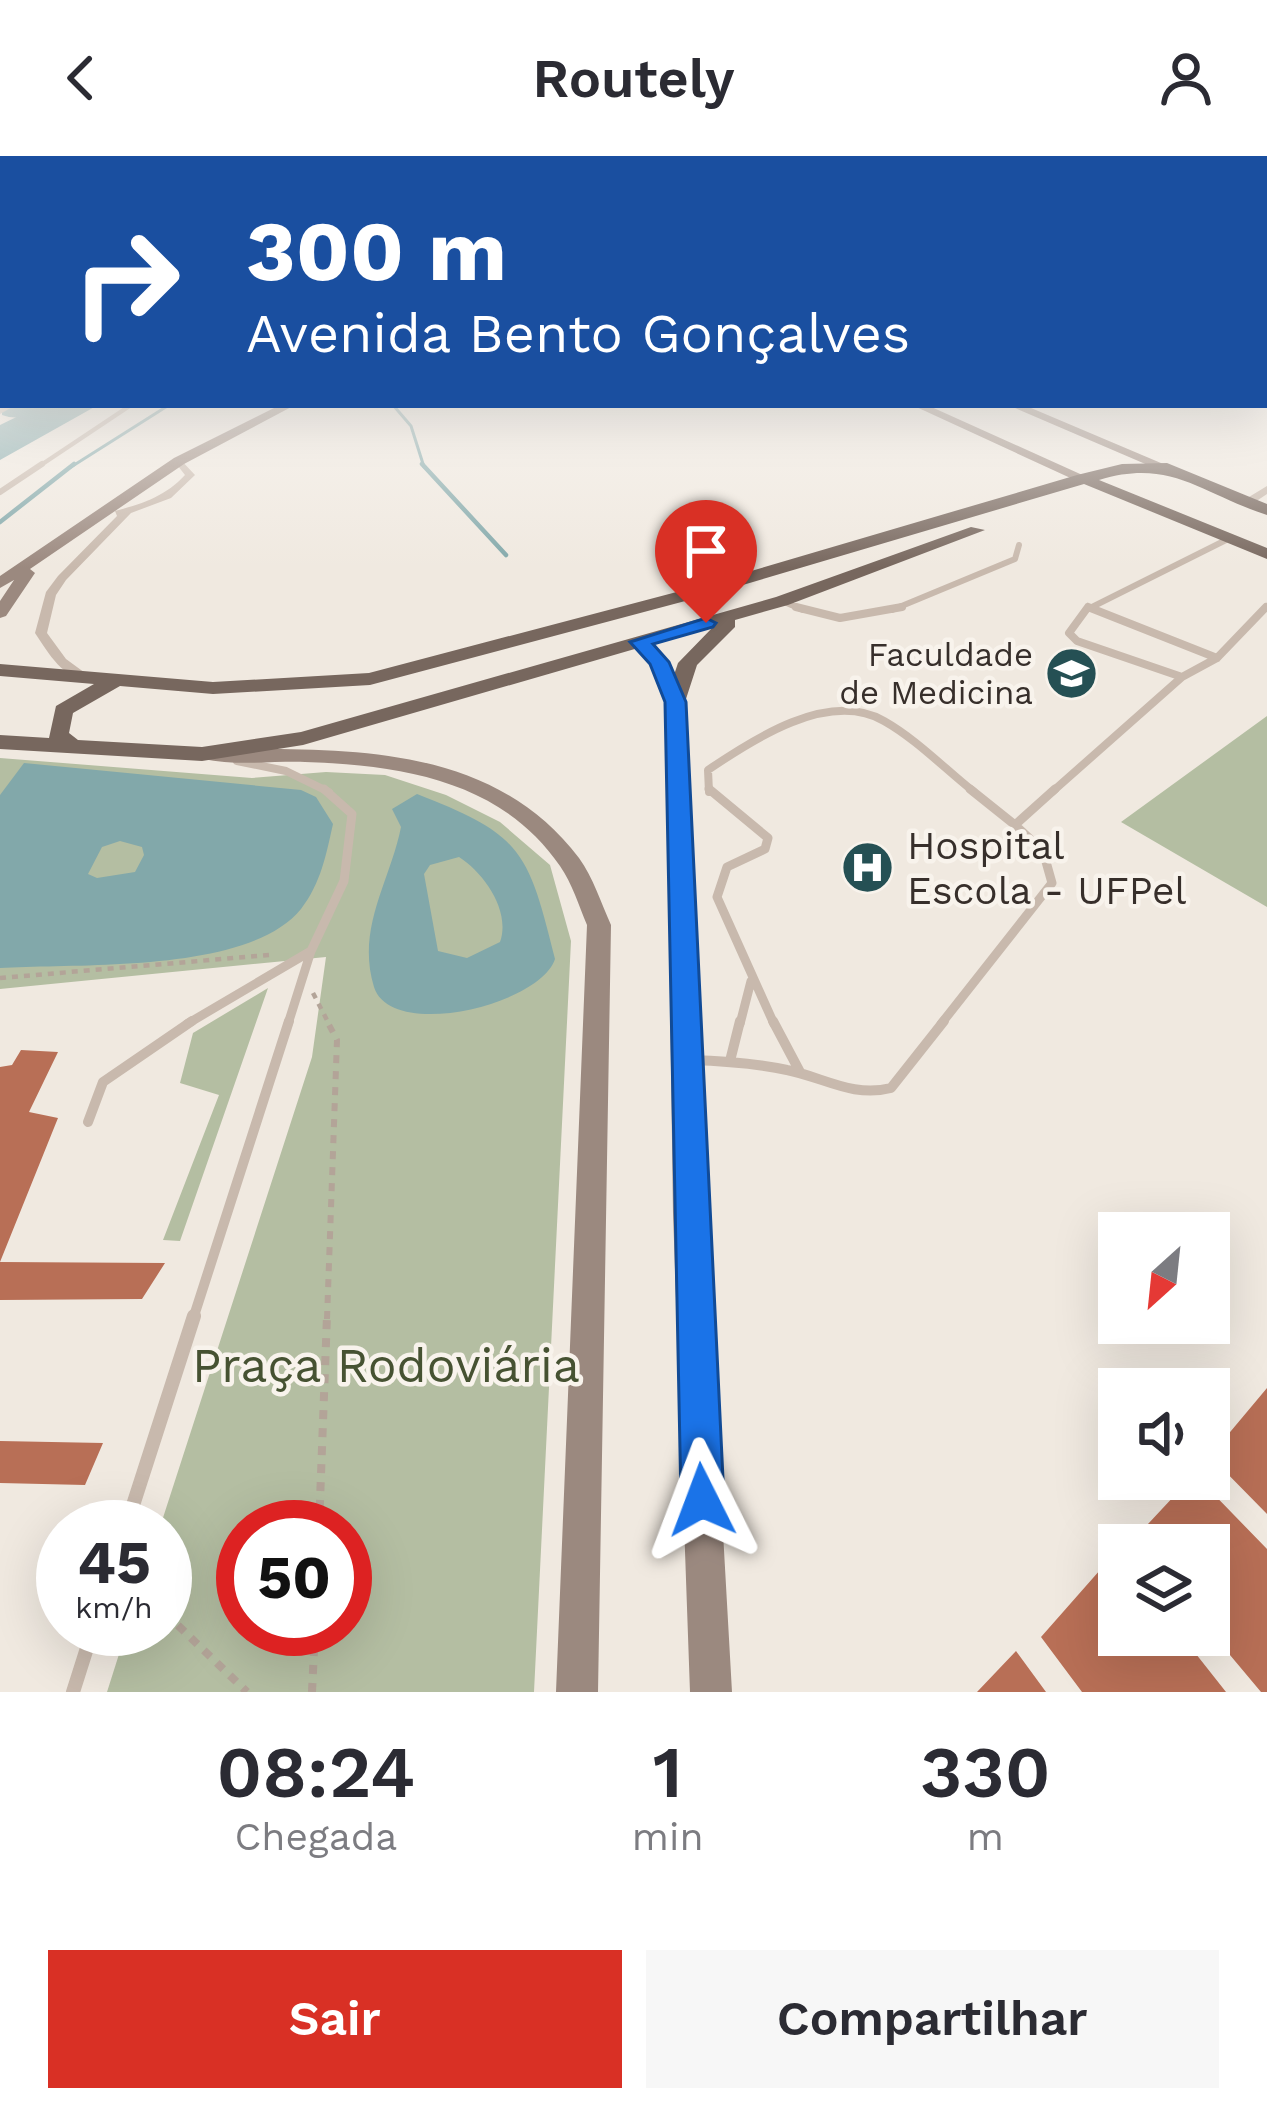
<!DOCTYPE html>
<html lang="pt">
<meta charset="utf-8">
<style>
:root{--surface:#fff;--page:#f7f7f7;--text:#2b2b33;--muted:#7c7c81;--accent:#d93025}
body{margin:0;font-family:"Work Sans",sans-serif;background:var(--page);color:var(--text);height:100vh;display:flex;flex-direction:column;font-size:45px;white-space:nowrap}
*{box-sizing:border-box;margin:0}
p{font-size:39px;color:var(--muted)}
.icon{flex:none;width:66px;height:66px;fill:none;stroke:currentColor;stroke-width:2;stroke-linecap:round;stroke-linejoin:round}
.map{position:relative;height:1536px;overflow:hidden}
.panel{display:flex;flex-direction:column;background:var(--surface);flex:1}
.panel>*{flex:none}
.top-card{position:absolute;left:0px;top:0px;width:1269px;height:252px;box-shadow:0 12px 48px #0002;background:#1a4fa0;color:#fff;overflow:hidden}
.needle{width:78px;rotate:207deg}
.buttons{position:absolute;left:1098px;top:1056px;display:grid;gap:24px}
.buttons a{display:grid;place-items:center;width:132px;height:132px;border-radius:0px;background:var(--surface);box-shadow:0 12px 48px #0002;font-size:60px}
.speed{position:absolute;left:36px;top:1344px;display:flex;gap:24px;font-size:60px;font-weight:700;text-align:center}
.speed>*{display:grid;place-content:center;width:156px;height:156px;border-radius:50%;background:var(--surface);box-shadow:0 12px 48px #0002;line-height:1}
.speed small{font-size:30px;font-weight:400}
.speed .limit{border:18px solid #d22;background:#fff;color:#111}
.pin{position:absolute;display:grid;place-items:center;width:102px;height:102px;color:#fff;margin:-123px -51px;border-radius:50% 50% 50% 0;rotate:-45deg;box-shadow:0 0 12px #0007}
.pin .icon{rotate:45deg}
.me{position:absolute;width:132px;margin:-66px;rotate:357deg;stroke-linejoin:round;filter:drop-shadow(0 0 9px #0008)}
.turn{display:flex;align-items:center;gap:42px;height:252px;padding:0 48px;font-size:54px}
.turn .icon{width:156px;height:156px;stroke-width:2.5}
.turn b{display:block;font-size:84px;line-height:102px}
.eta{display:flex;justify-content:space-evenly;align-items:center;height:204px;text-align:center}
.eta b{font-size:72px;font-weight:600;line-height:84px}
.button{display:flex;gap:24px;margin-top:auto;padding:24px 48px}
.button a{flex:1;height:138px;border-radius:0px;background:var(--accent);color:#fff;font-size:48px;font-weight:600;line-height:138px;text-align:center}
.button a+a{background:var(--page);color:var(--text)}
header{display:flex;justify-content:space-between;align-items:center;height:156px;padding:0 48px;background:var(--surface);font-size:54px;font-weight:600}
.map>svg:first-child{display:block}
.green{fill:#b4bea2;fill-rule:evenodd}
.water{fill:#82a8aa;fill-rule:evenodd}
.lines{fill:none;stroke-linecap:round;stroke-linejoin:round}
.stream-far1{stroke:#82a8aa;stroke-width:3}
.stream{stroke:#82a8aa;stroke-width:4.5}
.river{fill:#82a8aa;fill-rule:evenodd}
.building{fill:#b86f56}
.path-far2{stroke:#b3a498;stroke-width:4.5;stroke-dasharray:6 6;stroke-linecap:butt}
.path-far1{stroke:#b3a498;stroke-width:6;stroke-dasharray:8 8;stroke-linecap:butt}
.path{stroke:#b3a498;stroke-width:8;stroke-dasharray:9 9;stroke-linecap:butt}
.lane-far5{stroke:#c8b9ad;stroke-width:4.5}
.lane-far4{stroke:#c8b9ad;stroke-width:6}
.lane-far3{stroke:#c8b9ad;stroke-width:8}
.lane-far2{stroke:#c8b9ad;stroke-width:9}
.lane-far1{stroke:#c8b9ad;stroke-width:10}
.lane{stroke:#c8b9ad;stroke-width:14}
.street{fill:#c8b9ad;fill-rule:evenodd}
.secondary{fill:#9b897f;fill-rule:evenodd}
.primary{fill:#77675e;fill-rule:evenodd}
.route{fill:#1a73e8;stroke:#114b97;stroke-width:3}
.labels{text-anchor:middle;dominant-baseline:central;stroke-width:9;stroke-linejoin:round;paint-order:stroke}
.far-poi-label{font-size:33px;fill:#372f2b;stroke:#f8f3ec;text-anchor:end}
.poi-label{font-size:39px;fill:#372f2b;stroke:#f8f3ec;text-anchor:start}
.near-park-label{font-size:48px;fill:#465232;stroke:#f8f3ec}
</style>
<header><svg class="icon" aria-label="back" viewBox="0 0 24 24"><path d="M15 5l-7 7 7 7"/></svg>Routely<svg class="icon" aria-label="person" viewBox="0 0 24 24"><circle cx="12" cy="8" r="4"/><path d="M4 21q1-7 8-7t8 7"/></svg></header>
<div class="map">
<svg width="1267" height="1536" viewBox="0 0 1267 1536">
<rect width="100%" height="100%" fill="#f0e9e0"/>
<!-- green -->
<path class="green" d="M1267 560V751L1121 666Z
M0 602 252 622 326 616 385 619 446 639 500 666 550 709 571 785 534 1536H107L127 1473H165V1371H160L312 901 326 801 0 833ZM243 1371H345V1473H243Z
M268 832 180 1085 163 1084 219 939 180 927 193 877Z"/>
<!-- water -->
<path class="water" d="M41 249H98L0 304V269Z
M24 607 301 634 316 641 333 668C326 699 321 727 301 753 248 818 78 807 0 812V639ZM120 685 142 691 144 699 135 716 97 722 88 718 102 691Z
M417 638C523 679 528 695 555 803 540 849 391 885 374 831 356 772 390 726 401 671L392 653ZM459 701C484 717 511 755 500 786L467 802 438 795 424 718 430 709Z"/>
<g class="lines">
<!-- stream-far1 -->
<path class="stream-far1" d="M393 249 411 270 424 311
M71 311 169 249"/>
<!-- stream -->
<path class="stream" d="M422 308 506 399
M0 366 74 308"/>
<!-- river -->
<path class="river" d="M2 251 59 253 69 259 59 265 9 261 2 259Z"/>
</g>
<!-- building -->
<path class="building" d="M21 894 58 896 29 956 58 962 0 1106V911L12 909Z
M0 1106 165 1107 142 1143 0 1144Z
M1267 1232V1358L1210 1300Z
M0 1285 103 1287 85 1329 0 1327Z
M1190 1323H1199L1267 1393V1536H1261L1209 1474V1389H1139L1134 1383Z
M1115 1397 1119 1479H1181L1226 1536H1082L1041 1481Z
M1016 1495 1046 1536H977Z"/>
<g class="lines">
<!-- path-far2 -->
<path class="path-far2" d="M0 822 269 799
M313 837 329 868"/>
<!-- path-far1 -->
<path class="path-far1" d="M327 1163 337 884 327 865"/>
<!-- path -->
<path class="path" d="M319 1371 327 1160
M165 1457 247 1536
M312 1536 315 1473"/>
<!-- lane-far5 -->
<path class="lane-far5" d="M38 311 131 249"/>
<!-- lane-far4 -->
<path class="lane-far4" d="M0 336 42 308
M782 445 803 454
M1088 451 1096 454
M892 454 1015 403 1019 389
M1086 454 1226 384
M1263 454 1267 450"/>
<!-- lane-far3 -->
<path class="lane-far3" d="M796 451 840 462 902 451
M1088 451 1069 477 1077 485 1182 521 1217 502 1266 451
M1088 451 1217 502
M237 605 286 615 329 636
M709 636 708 614C752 584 829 533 884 565 916 583 945 613 974 636
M1052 636 1182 521"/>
<!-- lane-far2 -->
<path class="lane-far2" d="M709 633 768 682 765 693 727 711 717 741 774 868
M970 633 1015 669
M187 868 311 795
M288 868 311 795 344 725 352 658 324 633
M740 868 751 825
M941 868 1052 727 1043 695 1015 669 1055 633"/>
<!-- lane-far1 -->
<path class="lane-far1" d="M773 865 800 916
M690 904C723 905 755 907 787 914 823 921 853 942 891 932L944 865
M730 905 740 865
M88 966 103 926 192 865
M193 1163 289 865"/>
<!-- lane -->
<path class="lane" d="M126 1371 194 1160
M73 1536 93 1473"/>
<!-- street -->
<path class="street" d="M5 249H16L0 258V252Z
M179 302 195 319 171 342 131 357 66 424 56 439 47 477 66 503 92 522 90 525C63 523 49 498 35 477L46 436 58 420 117 360 115 355C142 348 166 340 185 319L174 305Z
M1267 330V338L1252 348H1244V344Z"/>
<!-- secondary -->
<path class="secondary" d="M280 249H295L184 308 30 413 35 417 6 460 0 462V445L14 424 0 432V420L174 302Z
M912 249H927L1089 322 1077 325Z
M1008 249H1024L1168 310 1157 313Z
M640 481 668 506 684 546 705 1057 732 1536H690L673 1057 666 546 651 508 631 486Z
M210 593C342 593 490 585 579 702 593 721 601 747 611 769L598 1536H556L587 769C579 750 572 727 560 710 502 625 402 609 305 606 272 605 235 610 203 603L200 599Z"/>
<!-- primary -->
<path class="primary" d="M1167 307 1267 348V359C1201 338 1172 302 1099 324L1267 392V403L1084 328 719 436 370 529 213 538 120 530 73 557 69 577 78 584 202 591 301 576 776 441 971 371 985 374 788 449 735 464V471L697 509 685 546 675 552 665 546 678 507 714 470 303 589 202 605 0 593V579L49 582 56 550 94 528 0 520V508L213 526 369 517 707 428 1077 319 1122 308Z"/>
</g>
<!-- sky -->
<linearGradient id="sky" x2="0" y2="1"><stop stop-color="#7fafcf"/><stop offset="0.48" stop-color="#f8f5f1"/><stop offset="1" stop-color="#f8f5f1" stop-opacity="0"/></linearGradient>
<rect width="1267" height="412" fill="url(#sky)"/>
<!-- route -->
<path class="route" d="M706 462 716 467 713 471 653 488 669 506 686 546 724 1344 718 1360 702 1366 687 1360 681 1344 665 546 650 508 630 486Z"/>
<!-- icons -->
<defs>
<symbol id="university-disc" viewBox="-11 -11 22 22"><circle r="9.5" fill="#255054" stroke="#f8f3ec"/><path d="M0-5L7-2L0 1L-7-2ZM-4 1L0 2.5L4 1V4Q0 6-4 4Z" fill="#fff"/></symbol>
<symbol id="hospital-disc" viewBox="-11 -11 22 22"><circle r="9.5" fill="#255054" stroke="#f8f3ec"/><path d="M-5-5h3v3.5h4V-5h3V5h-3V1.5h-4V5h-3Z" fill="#fff"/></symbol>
</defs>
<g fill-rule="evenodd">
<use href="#university-disc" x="1042" y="488" width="59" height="59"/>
<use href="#hospital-disc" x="838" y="682" width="59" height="59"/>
</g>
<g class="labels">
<!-- far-poi labels -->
<g class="far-poi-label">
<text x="1033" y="498">Faculdade<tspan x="1033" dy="38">de Medicina</tspan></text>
</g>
<!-- poi labels -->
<g class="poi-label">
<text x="907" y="689">Hospital<tspan x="907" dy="45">Escola - UFPel</tspan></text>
</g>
<!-- near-park labels -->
<g class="near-park-label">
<text x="386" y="1209">Praça Rodoviária</text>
</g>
</g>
</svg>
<div class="buttons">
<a><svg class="needle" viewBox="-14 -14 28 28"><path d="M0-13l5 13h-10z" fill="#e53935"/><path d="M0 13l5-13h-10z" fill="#7c7c81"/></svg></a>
<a><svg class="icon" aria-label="sound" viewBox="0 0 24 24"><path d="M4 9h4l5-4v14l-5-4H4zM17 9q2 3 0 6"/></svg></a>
<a><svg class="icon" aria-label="layers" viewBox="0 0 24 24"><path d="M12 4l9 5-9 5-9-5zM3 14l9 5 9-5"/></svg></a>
</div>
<div class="speed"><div>45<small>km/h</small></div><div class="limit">50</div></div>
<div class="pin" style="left:706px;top:467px;background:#d93025"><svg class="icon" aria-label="arrive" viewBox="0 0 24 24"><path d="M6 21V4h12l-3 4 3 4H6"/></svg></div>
<svg class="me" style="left:702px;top:1344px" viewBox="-20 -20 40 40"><path d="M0-17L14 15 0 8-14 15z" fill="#1a73e8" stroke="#fff" stroke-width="4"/></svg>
<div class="top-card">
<div class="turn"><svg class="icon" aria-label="right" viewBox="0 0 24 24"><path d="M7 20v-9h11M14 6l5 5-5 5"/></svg><div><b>300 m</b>Avenida Bento Gonçalves</div></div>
</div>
</div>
<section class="panel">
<div class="eta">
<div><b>08:24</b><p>Chegada</p></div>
<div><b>1</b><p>min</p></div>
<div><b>330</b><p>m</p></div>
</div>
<div class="button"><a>Sair</a><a>Compartilhar</a></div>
</section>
